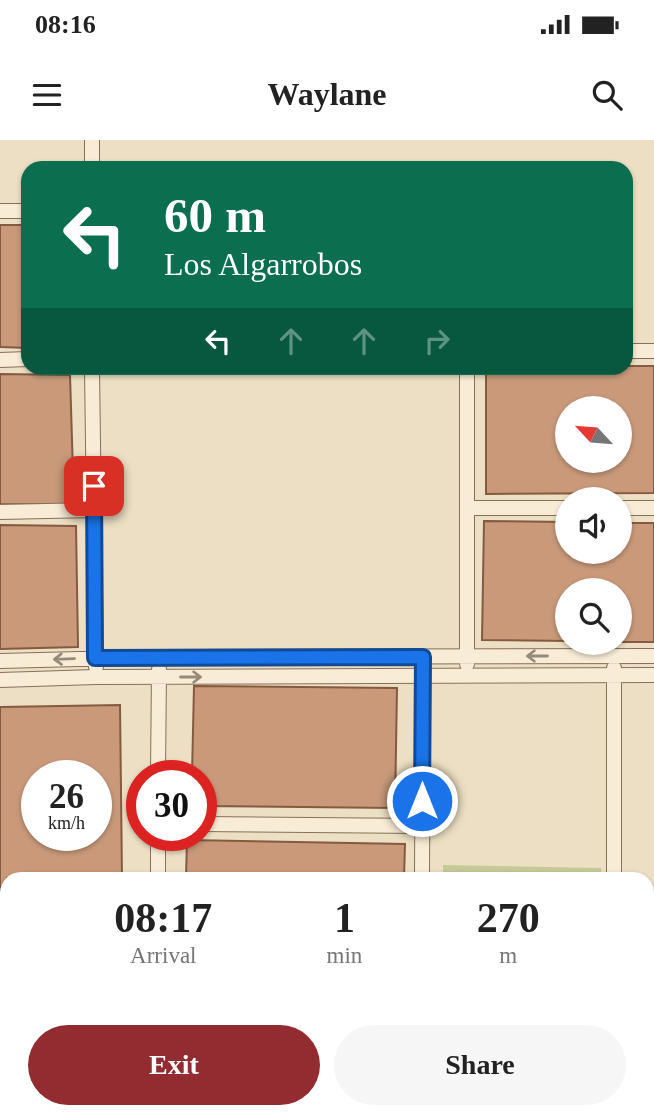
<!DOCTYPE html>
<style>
:root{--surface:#fff;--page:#f6f6f6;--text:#222;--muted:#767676;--accent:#932c30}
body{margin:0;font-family:"Times New Roman",serif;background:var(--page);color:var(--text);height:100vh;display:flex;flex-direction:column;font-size:26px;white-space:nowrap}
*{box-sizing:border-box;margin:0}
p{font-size:23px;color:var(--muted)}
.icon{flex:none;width:38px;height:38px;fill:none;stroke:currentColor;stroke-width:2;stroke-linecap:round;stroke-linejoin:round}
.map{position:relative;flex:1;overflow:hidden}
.side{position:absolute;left:0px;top:732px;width:654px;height:247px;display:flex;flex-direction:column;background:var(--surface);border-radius:21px 21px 0 0;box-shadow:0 2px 5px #0004}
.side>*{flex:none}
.banner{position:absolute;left:21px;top:21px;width:612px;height:214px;border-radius:21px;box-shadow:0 2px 5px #0004;background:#0b6e4f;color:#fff;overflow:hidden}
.needle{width:46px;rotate:296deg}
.fabs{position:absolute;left:555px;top:256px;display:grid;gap:14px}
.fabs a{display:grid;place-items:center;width:77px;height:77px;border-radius:50%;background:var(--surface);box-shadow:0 2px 5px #0004;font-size:35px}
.speed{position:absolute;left:21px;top:620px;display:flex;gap:14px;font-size:35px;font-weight:700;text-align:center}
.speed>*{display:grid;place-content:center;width:91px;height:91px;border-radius:50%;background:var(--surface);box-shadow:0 2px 5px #0004;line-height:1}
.speed small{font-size:18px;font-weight:400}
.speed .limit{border:10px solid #d22;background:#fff;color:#111}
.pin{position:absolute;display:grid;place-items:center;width:60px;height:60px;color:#fff;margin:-30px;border-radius:14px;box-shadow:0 4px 10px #0006}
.me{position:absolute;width:77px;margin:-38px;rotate:0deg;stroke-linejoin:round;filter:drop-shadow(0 0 5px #0008)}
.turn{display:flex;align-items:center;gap:24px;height:147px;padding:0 28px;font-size:32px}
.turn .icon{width:91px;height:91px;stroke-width:2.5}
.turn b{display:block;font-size:49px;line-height:60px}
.lanes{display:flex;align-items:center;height:66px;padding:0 28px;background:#0003;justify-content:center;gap:35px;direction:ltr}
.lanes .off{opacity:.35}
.eta{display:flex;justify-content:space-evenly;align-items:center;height:119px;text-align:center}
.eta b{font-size:42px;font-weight:600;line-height:49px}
.button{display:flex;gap:14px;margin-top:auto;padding:14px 28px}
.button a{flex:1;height:80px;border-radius:42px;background:var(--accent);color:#fff;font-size:28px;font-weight:600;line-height:80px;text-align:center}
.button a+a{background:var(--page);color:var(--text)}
.status{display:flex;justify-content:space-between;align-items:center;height:49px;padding:0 35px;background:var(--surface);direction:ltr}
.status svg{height:19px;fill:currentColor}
header{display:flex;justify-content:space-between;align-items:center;height:91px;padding:0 28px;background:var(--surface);font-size:32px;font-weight:600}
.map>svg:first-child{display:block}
.green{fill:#c6ca97}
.building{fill:#c9997a;stroke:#845a41;stroke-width:2;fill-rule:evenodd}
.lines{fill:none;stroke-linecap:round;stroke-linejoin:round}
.street-casing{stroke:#86705a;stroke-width:16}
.street{stroke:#f8ecd6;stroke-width:14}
.oneway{stroke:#978a7a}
.route-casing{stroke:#114b97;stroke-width:18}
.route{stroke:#1a73e8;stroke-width:12}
</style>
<div class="status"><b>08:16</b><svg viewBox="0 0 49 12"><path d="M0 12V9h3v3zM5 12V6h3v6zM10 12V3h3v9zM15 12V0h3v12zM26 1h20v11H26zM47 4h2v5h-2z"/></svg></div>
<header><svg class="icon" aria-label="menu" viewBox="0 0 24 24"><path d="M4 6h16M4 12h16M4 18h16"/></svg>Waylane<svg class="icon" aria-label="search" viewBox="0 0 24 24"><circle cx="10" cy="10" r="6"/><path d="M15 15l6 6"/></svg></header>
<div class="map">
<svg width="654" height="978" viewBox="0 0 654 978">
<rect width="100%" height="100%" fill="#ecdfc3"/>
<!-- green -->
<path class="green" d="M443 725 601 728 602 738H443Z"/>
<!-- building -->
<path class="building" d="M0 85H28V208L0 207Z
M626 226H654V353L486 354V228H626ZM567 268H620V320H567Z
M0 234 70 235 74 365 0 364Z
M484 381 567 382V411H620V383H654V502H620V450H567V501L482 500Z
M0 385 76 386 78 507 0 509Z
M194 546 397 548 395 668 201 666V635H192Z
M120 565 122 738H7V789L0 790V567ZM37 635H96V695H37Z
M187 700 405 704 404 738H186Z
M0 852H7V971H129V978H0Z"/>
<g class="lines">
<defs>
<path id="street" d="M92 0V28
M0 71H28
M626 211H654
M0 220 28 219
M92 228 96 527
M467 228V524
M467 368H567
M620 368H654
M0 372 94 370
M0 521 159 517 654 516
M614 528V738
M0 540 96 537 654 535
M158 635 159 529
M201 684 422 686
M158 695V738
M422 738 423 530
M648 835H654
M0 843H7
M161 971V978
M428 971V978
M621 971 622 978"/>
</defs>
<!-- street casing -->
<use href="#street" class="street-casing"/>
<!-- street -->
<use href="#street" class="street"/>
</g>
<!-- one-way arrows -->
<defs><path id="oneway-shaft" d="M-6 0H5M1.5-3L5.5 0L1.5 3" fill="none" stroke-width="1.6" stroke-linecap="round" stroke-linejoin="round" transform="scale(1.75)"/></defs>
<g class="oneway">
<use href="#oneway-shaft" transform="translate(537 516) rotate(180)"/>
<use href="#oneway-shaft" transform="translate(64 519) rotate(178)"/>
<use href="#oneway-shaft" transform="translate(191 537)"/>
</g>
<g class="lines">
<defs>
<path id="route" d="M94 346 95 518 423 517 422 661"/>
</defs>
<!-- route casing -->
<use href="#route" class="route-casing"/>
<!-- route -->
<use href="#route" class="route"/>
</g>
</svg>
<div class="fabs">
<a><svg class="needle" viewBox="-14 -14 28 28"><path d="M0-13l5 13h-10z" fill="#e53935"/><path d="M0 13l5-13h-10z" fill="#767676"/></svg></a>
<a><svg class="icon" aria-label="sound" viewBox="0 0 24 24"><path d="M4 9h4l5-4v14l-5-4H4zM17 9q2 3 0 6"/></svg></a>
<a><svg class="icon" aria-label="search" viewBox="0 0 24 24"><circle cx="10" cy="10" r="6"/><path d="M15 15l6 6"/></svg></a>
</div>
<div class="speed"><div>26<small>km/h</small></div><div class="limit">30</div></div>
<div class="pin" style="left:94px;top:346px;background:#d93025"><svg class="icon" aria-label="arrive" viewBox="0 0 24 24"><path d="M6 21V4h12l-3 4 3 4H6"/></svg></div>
<svg class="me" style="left:422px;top:661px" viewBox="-20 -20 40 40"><circle r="17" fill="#1a73e8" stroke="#fff" stroke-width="3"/><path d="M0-11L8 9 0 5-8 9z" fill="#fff"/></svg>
<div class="banner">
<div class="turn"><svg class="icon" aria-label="left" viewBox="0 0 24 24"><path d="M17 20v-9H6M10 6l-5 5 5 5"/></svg><div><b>60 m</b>Los Algarrobos</div></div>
<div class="lanes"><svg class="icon" aria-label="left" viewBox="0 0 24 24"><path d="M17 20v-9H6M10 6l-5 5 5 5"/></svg><svg class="icon off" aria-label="ahead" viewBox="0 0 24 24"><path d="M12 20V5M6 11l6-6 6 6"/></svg><svg class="icon off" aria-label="ahead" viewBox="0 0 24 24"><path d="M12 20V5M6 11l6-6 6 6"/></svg><svg class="icon off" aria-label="right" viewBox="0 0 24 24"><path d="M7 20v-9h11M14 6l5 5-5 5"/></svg></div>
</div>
<section class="side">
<div class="eta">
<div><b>08:17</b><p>Arrival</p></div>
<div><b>1</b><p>min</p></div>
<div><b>270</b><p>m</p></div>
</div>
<div class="button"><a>Exit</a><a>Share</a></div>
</section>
</div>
